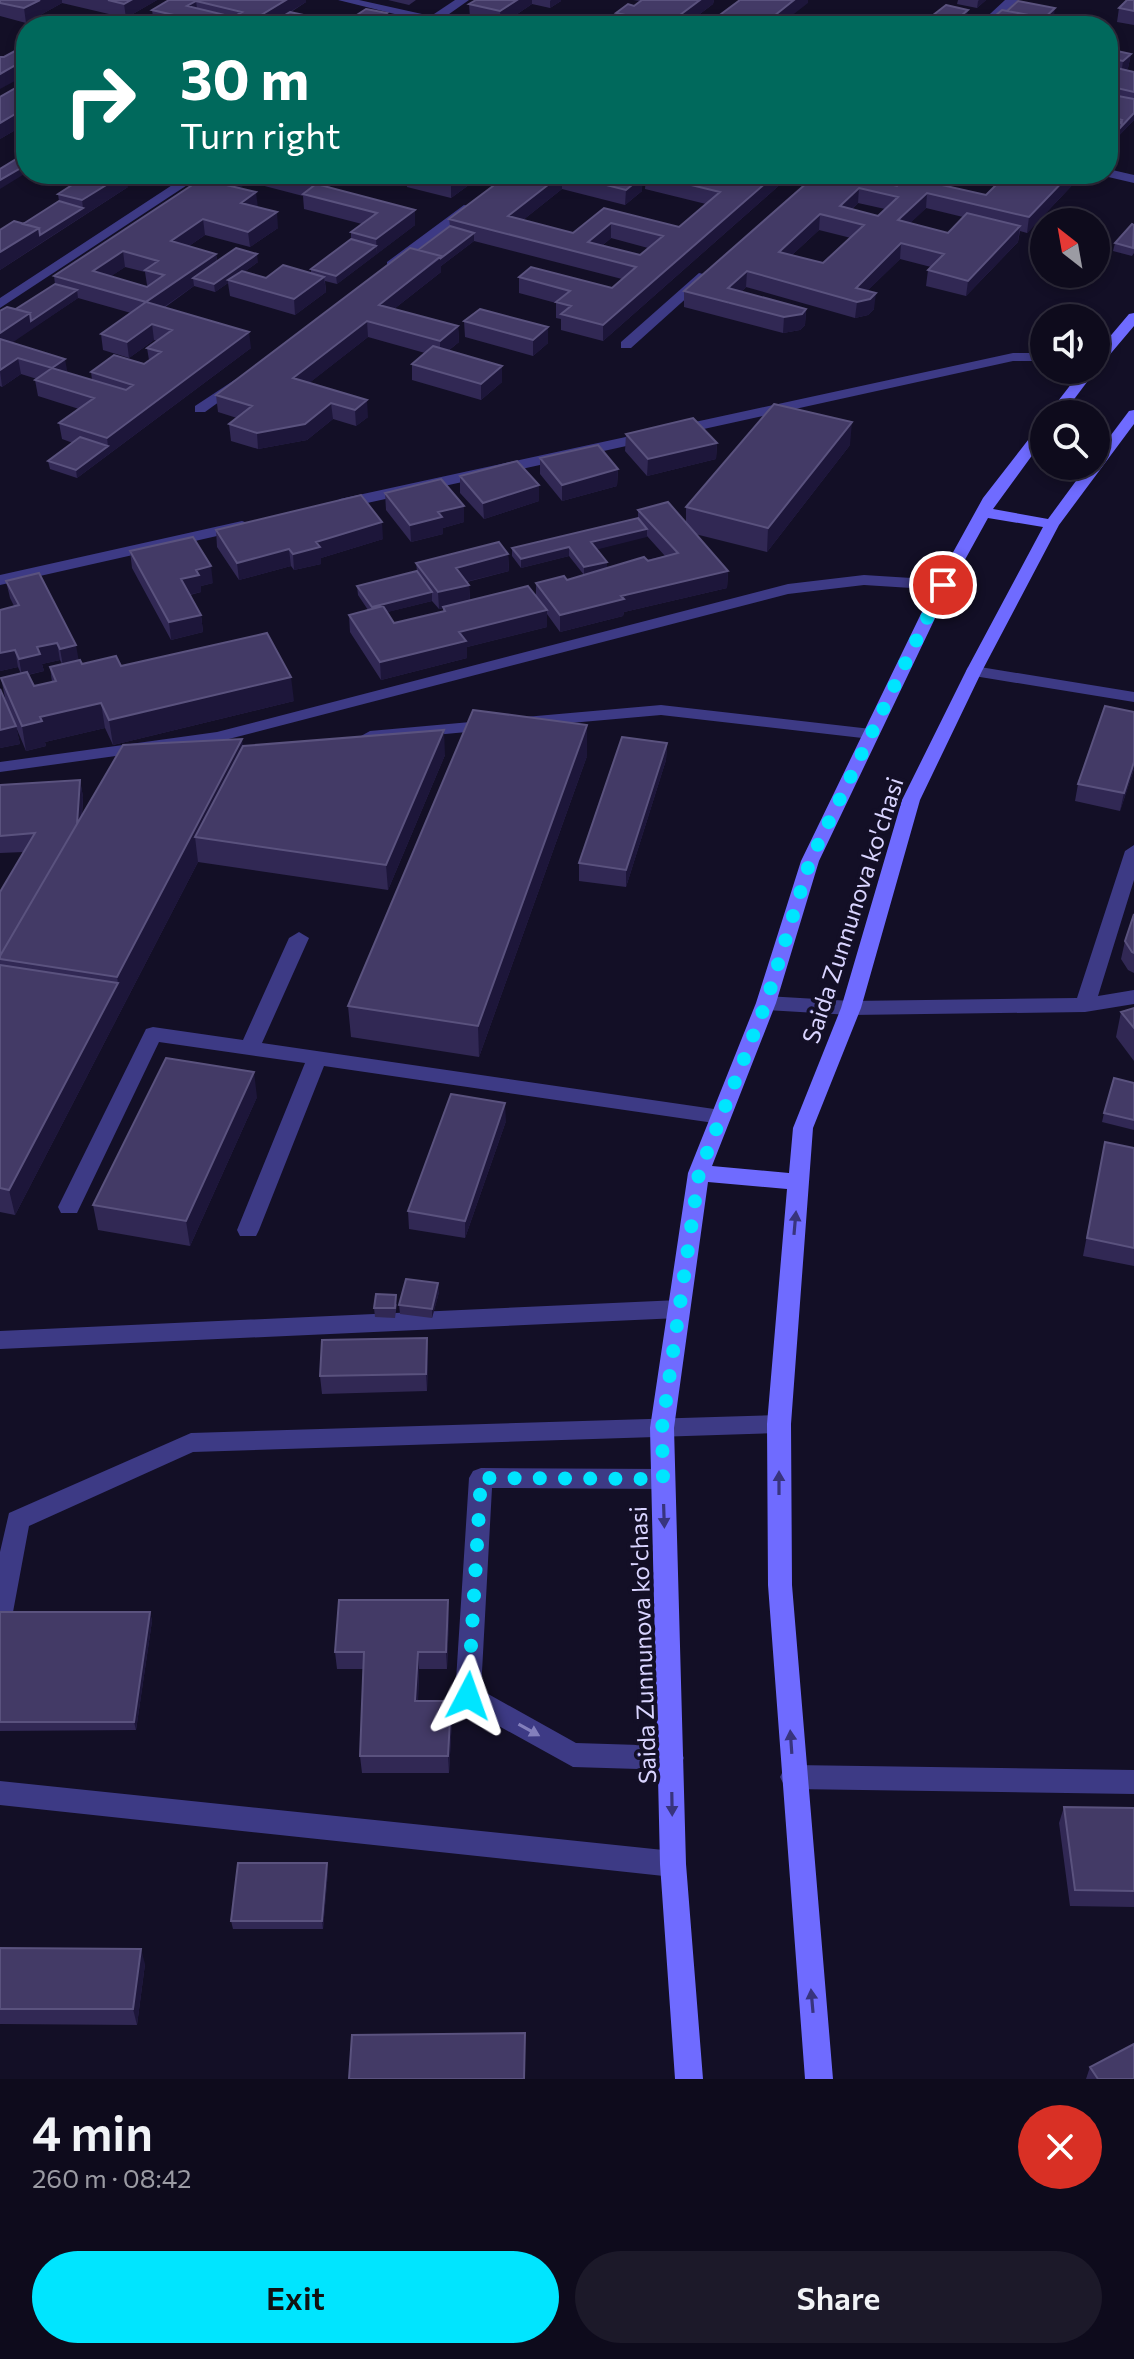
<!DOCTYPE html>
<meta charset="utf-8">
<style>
:root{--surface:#0e0b1c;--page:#1c1929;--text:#f1f3f6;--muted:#9b9ba3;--line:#2e2b3b;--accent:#00e5ff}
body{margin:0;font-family:Commissioner,sans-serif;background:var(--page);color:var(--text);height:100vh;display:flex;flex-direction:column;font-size:30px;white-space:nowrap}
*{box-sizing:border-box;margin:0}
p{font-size:26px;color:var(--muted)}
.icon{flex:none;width:44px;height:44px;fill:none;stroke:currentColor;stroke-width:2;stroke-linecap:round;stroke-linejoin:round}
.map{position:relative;height:2079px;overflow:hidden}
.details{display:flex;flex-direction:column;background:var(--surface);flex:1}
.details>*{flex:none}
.top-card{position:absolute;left:16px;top:16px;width:1102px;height:168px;border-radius:32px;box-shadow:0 4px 12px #0003,0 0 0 2px var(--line);background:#00695c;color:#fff;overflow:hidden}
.needle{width:52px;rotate:329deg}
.tools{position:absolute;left:1030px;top:208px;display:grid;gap:16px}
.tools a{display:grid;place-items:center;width:80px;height:80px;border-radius:50%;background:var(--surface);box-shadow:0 4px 12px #0003,0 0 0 2px var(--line);font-size:40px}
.pin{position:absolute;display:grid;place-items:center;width:68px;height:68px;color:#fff;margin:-34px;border:4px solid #fff;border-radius:50%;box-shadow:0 2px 8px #0007}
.me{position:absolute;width:88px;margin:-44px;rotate:4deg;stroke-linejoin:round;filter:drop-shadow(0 0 6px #0008)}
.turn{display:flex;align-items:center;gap:28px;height:168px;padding:0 32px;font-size:36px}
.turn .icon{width:104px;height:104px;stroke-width:2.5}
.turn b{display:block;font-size:56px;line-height:68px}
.round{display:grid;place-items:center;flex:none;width:84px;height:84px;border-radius:42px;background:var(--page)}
.summary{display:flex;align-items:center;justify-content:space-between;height:136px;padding:0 32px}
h1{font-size:48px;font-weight:600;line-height:60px}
.button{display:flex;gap:16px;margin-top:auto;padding:16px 32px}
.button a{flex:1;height:92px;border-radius:48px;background:var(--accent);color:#111;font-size:32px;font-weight:600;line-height:92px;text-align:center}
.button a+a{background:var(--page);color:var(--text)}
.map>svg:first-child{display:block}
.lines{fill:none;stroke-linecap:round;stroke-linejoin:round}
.service{fill:#3d3a85;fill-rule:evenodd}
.minor{fill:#3d3a85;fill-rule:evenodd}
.secondary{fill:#6f6bff;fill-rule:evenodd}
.wall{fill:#312854;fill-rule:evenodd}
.shaded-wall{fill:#1d163a}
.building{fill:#433a66;stroke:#5a527e;stroke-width:2;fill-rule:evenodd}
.oneway{fill:#38347d}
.oneway2{fill:#837fbc}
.route{stroke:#00e5ff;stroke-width:14;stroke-dasharray:0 25.2}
.labels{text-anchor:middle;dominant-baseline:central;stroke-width:8;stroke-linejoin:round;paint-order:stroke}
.street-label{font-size:24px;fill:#d9d4ff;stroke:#130f26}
</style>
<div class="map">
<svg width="1134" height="2079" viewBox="0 0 1134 2079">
<rect width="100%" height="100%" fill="#130f26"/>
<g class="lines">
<!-- service -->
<path class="service" d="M661 705 871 729 880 734 871 739 661 715 525 727 516 722 525 717Z
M493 720 502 725 499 729 370 741 361 736 370 731Z
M299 932 309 938 262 1043 721 1110 728 1112 731 1117 728 1122 721 1124 324 1066 259 1230 256 1236H240L237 1230 305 1063 159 1042 77 1213H61L58 1207 146 1029 153 1027 243 1040 289 938Z
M679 1300 687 1303 690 1309 687 1315 679 1318 0 1349V1331Z
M779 1415 787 1417 791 1424 787 1431 779 1433 193 1452 29 1526 13 1612 10 1620 0 1622V1552L9 1513 191 1433Z
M481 1468 663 1469 671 1472 675 1479 671 1486 663 1489 492 1488 481 1690 576 1743 671 1746 680 1750 684 1758 680 1766 671 1770 573 1767 459 1704 455 1696 469 1478 473 1471Z
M793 1765 1134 1770V1794L793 1789 784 1785 780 1777 784 1769Z
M0 1781 673 1851 683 1855 686 1864 683 1873 673 1877 0 1805Z"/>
<!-- minor -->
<path class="minor" d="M176 0H190L147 26H133Z
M338 0H359L431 16 455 0H469L442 19 465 26H423V21Z
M1005 0H1018L990 26H977Z
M1108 169 1134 175V183L1104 176 1108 174Z
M189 174H204L0 308V298Z
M464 205 475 208 397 268H387V262Z
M699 273 711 276 631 348H621V342Z
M1013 353H1044V361H1013L340 509 332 504 340 499Z
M236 379 243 383 241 386 205 412H195V406Z
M242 521 248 523V529L0 585V575Z
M864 575 943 580 951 585 943 590 864 585 788 594 217 742 0 772V762L217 732 788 584Z
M974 666 1134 692V702L968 675 966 671 968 667Z
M1134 845V880L1098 996 1134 990V1004L1085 1012 851 1015 766 1010 756 1003 766 996 851 1001 1077 998 1125 851Z"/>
<!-- secondary -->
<path class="secondary" d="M1134 313V326L1101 365 1096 366V353L1129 314Z
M1082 370H1096L1063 414H1048Z
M1134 410V424L1059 525 982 671 920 800 861 1008 813 1128 791 1424 792 1585 833 2079H805L768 1585 767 1424 787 1189 708 1182 674 1428 686 1864 703 2079H675L660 1864 650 1428 688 1173 756 1003 801 861 935 585 983 498 1039 426 1044 425V439L993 509 1048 519 1087 466H1096V455L1129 411ZM988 518 1043 527 966 671 902 800 841 1008 793 1128 789 1173 712 1166 776 1003 819 861 951 585Z"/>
</g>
<!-- wall -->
<path class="wall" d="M0 0H157L126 18 62 3 26 23 0 16Z
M169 0H306V2L291 12 308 16 309 26H163L154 24 152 10Z
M388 0H416L409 5Z
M476 0H561V1L550 8 532 4 501 25 470 18 469 4Z
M633 0H714L713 4 684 26H616V13L634 6 640 1Z
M958 0H986L977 8 957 4Z
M1134 0V25L1117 22 1119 8Z
M1108 49 1131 54 1128 68 1126 70 1134 72V120L1108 147 1112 102 1108 101Z
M26 82V125H24L0 139Z
M209 174H323L329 176 330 188 415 225 337 284 325 281 326 292 295 315 230 296 228 283 215 292 194 286 164 308 251 348 77 478 50 469 48 461 73 443 62 439 59 423 79 409 38 396 35 380 37 379 21 374 2 387 0 386V311L16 309 55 284 54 276ZM249 182 303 196 304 209 362 224 351 232V239L311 269V273L266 278 244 272 258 262 217 261 216 254 189 246 205 235 250 247 278 228 239 188ZM125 267 145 272 147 285 148 286 147 287 111 276ZM78 298 131 313 101 334 103 350 129 358 154 340 157 341 147 348 149 360 144 364 91 372 92 380 68 373 12 342Z
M406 174H477V179L451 198 407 187Z
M509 174H634L642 191 625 205 562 189 523 220 573 233 604 208 679 227 706 204 645 189 646 174H792L603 341 561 330V319L556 318V303L519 293V277L612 288 622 279 474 241 441 266V272L394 309 458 326 459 342 448 351 502 366V382L481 400 412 380V364L425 353 368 337 309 383 368 417 356 426 333 419 307 440 258 449 231 441 229 424 237 418 218 412 216 395 450 226 449 219ZM611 238 648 248 640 255 603 245Z
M817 174 897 186 900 183 875 177V174H953L952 183 948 186 986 195 1003 179 983 174H1079V178L1027 233 1020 231 1018 242 966 296 926 286 928 270 931 267 900 259 867 291 874 309 868 315 855 318 746 287 741 292 806 309 805 325 800 330 783 333 684 307V291ZM858 203 885 209 878 216 852 209ZM926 208 963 217 948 233 910 223ZM819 230 851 238 823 263 792 255Z
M128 187 0 270V230L23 224 59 201 58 194Z
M1134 225V253L1132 256 1113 251 1115 243Z
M464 321 548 343 533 356 465 337Z
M626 434 717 443 716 459 647 476 625 451Z
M850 445 767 552 695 534 728 571 727 588 624 612 623 616 560 632 547 614V627L467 647V658L381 680 350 632 349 615 368 610 358 595 357 586 417 571 416 563 508 554 509 571 467 582 469 585 470 601 536 596V583L567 580 584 575 569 556 521 568 512 556V548L638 518V510L686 523V507ZM647 536 665 556 607 568V562L597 549ZM432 601 439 609 443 608V612L394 623 387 612Z
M540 458 618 469 617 486 562 501 540 474Z
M460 476 539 485V501L484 519 460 493Z
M385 493 464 506V522L443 528V534L411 542 386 510Z
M216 530 383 539 321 558V564L294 570 291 566 239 580 217 547Z
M130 551 213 583 201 586V592L190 595 201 615 203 632 171 640 132 568Z
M6 581 82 664 121 666 294 701 113 745 105 728 45 742 46 746 26 751 16 727 20 744 0 748V689L6 703 1 678 21 674 18 667 0 671 14 606 10 598ZM60 660 62 664 50 667 52 682 34 686 28 675 44 671 42 664Z
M1134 712V769L1120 811 1075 801 1078 784Z
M667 743 666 760 626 887 579 881V863Z
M243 746 445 755 388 890 198 862 15 1215 0 1212V892L24 852 0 853V785L80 780 83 797 82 816Z
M587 756 479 1057 351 1037 348 1006Z
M1134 914V973L1128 970 1121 959 1125 941Z
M1134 1008V1061L1116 1037 1121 1012Z
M1134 1083V1130L1102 1122 1104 1113Z
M257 1097 190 1246 98 1230 93 1205Z
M506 1121 465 1238 409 1229 408 1211Z
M1105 1142 1134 1148V1266L1083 1256Z
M439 1292 432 1318 400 1314 399 1305Z
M397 1304 395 1318 375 1317 374 1308Z
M427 1338 428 1355 427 1391 322 1394 320 1376Z
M0 1612H150L152 1621 136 1730 0 1731Z
M449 1617 447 1669H419L418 1701H451L452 1718 449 1773H362L360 1756 363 1669H337L335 1652Z
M1064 1807 1134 1808V1907L1070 1906 1059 1823Z
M328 1871 323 1929H233L231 1921Z
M0 1948 145 1964 137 2025 0 2024Z
M1090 2067 1134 2079H1086Z"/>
<!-- shaded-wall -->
<path class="shaded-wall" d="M40 0H62V3L26 23 24 8Z
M131 0H157L126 18 124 4Z
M286 0H306V2L267 26H243Z
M517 0H532V4L501 25 500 11Z
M551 0H561V1L550 8V1Z
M700 0H714L713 4 684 26H668V24Z
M794 0H808V3L781 24V26H771L774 16Z
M979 0H986L977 8 978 1Z
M196 1 198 15 187 6Z
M1055 8 1054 16 1043 26H1038V24Z
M968 10 967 17 957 26H949Z
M387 13 388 21 379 26H368Z
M308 16 309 26H292Z
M1034 16 1032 26H1023Z
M1131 54 1128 68 1121 76 1123 61Z
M26 59V75L0 89V74Z
M22 110 24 125 0 139V123Z
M1134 113V120L1108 147V135L1122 120Z
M26 165V173L0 189V180Z
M124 174H127L128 187 41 243 40 235 83 208 82 200Z
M236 174H248L249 182 223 199 222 184Z
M463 174H477V179L451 198V183Z
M562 174V189L508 232V216Z
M776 174H792L603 341V325Z
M947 174H953L952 183 939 196 937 184Z
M1070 174H1079V178L1027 233 1029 217Z
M329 176 330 191 316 184Z
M643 176 642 191 625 205 626 190Z
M859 188 858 203 840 219V206Z
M256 192 258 208 241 203Z
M927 193 926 208 897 236 898 220Z
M415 210V225L377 254 376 239Z
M277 212 278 228 250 247 248 232Z
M820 214 819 230 778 268 779 252Z
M203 219 205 235 173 257 171 241Z
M611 223V238L590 256 588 242Z
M1020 226 1018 242 966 296 968 281Z
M39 228 41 243 0 270V252Z
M474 233V241L441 266V272L380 320 379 305Z
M901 243 900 259 856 302V288Z
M376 246 377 254 337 284 336 276Z
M123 251 125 267 95 287 93 271Z
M216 254 218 269 193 278 194 286 148 318 146 302Z
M257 254 258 262 231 281 228 280V283L215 292 214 284Z
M747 271 746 287 728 304V288Z
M324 277 326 292 295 315 294 299Z
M77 290 78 298 0 351V333L30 313Z
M876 293 874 309 868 315 855 318 857 302Z
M806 309 805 325 800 330 783 333 784 317Z
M367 321 368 337 294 395 293 378Z
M152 324 154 340 129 358 127 342Z
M458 326 459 342 440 357V341Z
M548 327V343L533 356V340Z
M249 332 251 348 109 454 107 438Z
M18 358 21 374 2 387 0 370Z
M65 359 68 375 52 368Z
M502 366V382L481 400V384Z
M367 400 368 417 356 426 355 410Z
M331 403 333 419 307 440 258 449 257 433Z
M852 422 850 445 767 552 768 528Z
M717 443 716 459 647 476 648 459Z
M108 446 109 454 77 478 76 470Z
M618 469 617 486 562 501V485Z
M539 485V501L484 519 483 503Z
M464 506V522L443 528V534L411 542 410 525 438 512Z
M382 522 383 539 321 558V564L294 570 293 554 316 542Z
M647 529V537L591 551V542Z
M569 547V556L521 568V559Z
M289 549 291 566 239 580 237 563Z
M508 554 509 571 457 584 456 568Z
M607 562V571L584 576V567Z
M211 566 213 583 201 586V592L183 596 181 579 196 570Z
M728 571 727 588 624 612 623 616 560 632V615L621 596Z
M469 585 470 602 439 609 438 592Z
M432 592V601L372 616V607Z
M547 610V627L467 647V658L381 680 380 662 459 632Z
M201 615 203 632 171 640 169 622Z
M57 643 60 660 42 664 44 671 22 676 19 659 37 647Z
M76 645 79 662 63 666 60 649Z
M15 650 18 667 0 671V653Z
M291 677 294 701 113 745 109 720Z
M101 703 105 728 45 742 46 746 26 751 22 726 40 717Z
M587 725V756L479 1057 478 1026Z
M16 726 20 744 0 748V730Z
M444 730 445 755 388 890 386 865Z
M242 739 246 770 195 837 198 862 15 1215 9 1190 118 983 117 977Z
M667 743 666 760 626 887V870Z
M1134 762V769L1120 811 1124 793Z
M80 780 83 797 80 836 77 831Z
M254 1072 257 1097 190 1246 186 1221Z
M505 1103 506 1121 465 1238V1221Z
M438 1283 439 1292 432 1318V1309Z
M427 1338 428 1355 427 1391 426 1374Z
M448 1600 449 1617 447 1669 446 1652Z
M150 1612 152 1621 136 1730 134 1722Z
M418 1652 419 1669 417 1718 415 1701Z
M451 1701 452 1718 449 1773 448 1756Z
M327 1863 328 1871 323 1929 322 1921Z
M141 1949 145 1964 137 2025 133 2009Z"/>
<!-- building -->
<path class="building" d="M0 0H40L24 8 0 3Z
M108 0H131L124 4Z
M169 0H286L243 26H222L152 10ZM196 1 242 12 233 17 187 6Z
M476 0H517L500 11 469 4Z
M642 0H700L668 24 616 13 628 4 634 6Z
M740 0H794L774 16 781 18 771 26H705Z
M1127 0H1134V11L1119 8Z
M1018 1 1055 8 1038 24 1033 23 1034 16 1007 11Z
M946 5 968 10 949 26H919Z
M366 9 387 13 368 26H353L343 24Z
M1002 10 1034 16 1023 26H983Z
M290 12 308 16 292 26H267Z
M445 19 474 26H434Z
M334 22 353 26H327Z
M26 45V59L0 74V57H4Z
M1108 49 1131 54 1123 61 1108 58Z
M1108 66 1134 72V92L1108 86Z
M26 82V111L22 110 0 123V97Z
M1118 96 1134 99V113L1121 127 1122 120 1108 116V106Z
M1108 116 1122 120 1108 135Z
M26 153V165L0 180V169Z
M89 174H124L82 200 58 194Z
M209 174H236L222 184 256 192 241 203 277 212 248 232 203 219 171 241 216 254 146 302 249 332 107 438 59 423 94 398 35 380 52 368 126 390 133 385 91 372 114 355 144 364 161 352 147 348 172 330 152 324 127 342 101 334 146 302 54 276ZM123 251 158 261 145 270 164 275 147 287 93 271Z
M276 174H323L329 176 316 184 415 210 376 239 351 232 377 213 303 194 316 184Z
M414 174H463L451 183Z
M509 174H634L643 176 626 190 562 174 508 216 573 233 604 208 679 227 720 192 646 174H776L603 325 561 314 571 306 556 302 570 291 519 277 531 267 612 288 636 267 449 219ZM611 223 663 236 640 255 588 242Z
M817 174H848L897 186 910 174H947L937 184 986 195 1007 174H1070L1029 217 927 193 898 220 948 233 967 213 1020 226 968 281 928 270 944 254 901 243 856 288 876 293 870 299 857 302 747 271 728 288 806 309 802 314 784 317 684 291ZM859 188 898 197 878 216 840 206ZM820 214 864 225 823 263 779 252Z
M59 201 83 208 40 235 39 228 23 224Z
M14 221 39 228 0 252V230Z
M1132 224 1134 225 1133 248 1115 243Z
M450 226 474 233 441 258V256L418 250Z
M351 239 376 246 336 276 311 269Z
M236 248 257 254 214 284 193 278Z
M410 248 441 256 379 305 458 326 440 341 367 321 293 378 367 400 355 410 331 403 305 424 257 433 229 424 252 406 216 395Z
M283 265 324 277 294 299 228 280 242 271 266 278Z
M55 284 77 290 31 321 30 313 16 309Z
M7 307 30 313 0 333V311Z
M480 309 548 327 533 340 464 321Z
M0 339 65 359 52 368 18 358 0 370Z
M433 346 502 366 481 384 412 364Z
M774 404 852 422 768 528 686 507Z
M693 418 717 443 648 459 626 434Z
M80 437 108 446 76 470 48 461Z
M598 445 618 469 562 485 540 458Z
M517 461 539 485 483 503 460 476Z
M441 479 464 506 438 512 442 517 410 525 385 493Z
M361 495 382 522 316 542 320 547 293 554 289 549 237 563 216 530Z
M668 502 728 571 621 596 624 599 560 615 536 583 564 576 567 580 644 557 648 561 678 553 638 510Z
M638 518 647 529 591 542 607 562 584 567 569 547 521 559 512 548Z
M193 537 211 566 196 570 199 575 181 579 201 615 169 622 130 551Z
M499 542 508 554 456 568 469 585 438 592 416 563Z
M417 571 432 592 372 607 357 586Z
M39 573 76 645 60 649 57 643 37 647 40 654 19 659 15 650 0 653V610L19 605 6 581Z
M528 586 547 610 459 632 466 641 380 662 349 615 383 606 394 623 445 611 443 607Z
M267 633 291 677 109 720 101 703 40 717 42 721 22 726 1 678 27 672 34 686 56 681 50 667 80 660 82 664 116 656 121 666Z
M0 689 16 726 0 730Z
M1105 706 1134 712V762L1124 793 1078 784Z
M473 710 587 725 478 1026 348 1006Z
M444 730 386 865 195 837 243 746Z
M622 737 667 743 626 870 579 863Z
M242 739 117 977 0 959V956L123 745Z
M80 780 77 824 0 956V892L35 833 0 836V785Z
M1134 914V953L1132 952 1125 941Z
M0 965 118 983 9 1190 0 1188Z
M1134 1008V1028L1121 1012Z
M166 1058 254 1072 186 1221 93 1205Z
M1114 1078 1134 1083V1120L1104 1113Z
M451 1094 505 1103 465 1221 408 1211Z
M1105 1142 1134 1148V1248L1087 1238Z
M406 1279 438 1283 432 1309 399 1305Z
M376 1294 396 1295 395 1308H374Z
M427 1338 426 1374 320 1376 322 1340Z
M339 1600H448L446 1652H418L415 1701H451L448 1756H360L364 1652H335Z
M0 1612H150L134 1722H0Z
M1064 1807 1134 1808V1891L1075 1890Z
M238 1863H327L322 1921H231Z
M0 1948 141 1949 133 2009H0Z
M525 2033 524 2079H349L352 2035Z
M1134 2044V2079H1098L1090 2067Z"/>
<!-- one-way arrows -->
<defs><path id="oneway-solid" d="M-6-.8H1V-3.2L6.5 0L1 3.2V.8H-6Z" transform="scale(2)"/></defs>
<g class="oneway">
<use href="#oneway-solid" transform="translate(795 1223) rotate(-85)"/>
<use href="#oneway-solid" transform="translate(779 1483) rotate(-90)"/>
<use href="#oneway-solid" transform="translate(664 1516) rotate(88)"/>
<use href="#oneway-solid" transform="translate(791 1742) rotate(-94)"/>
<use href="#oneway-solid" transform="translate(672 1804) rotate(89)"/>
<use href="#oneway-solid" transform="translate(812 2001) rotate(-95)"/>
</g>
<use class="oneway2" href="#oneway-solid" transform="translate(529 1730) rotate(29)"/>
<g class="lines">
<!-- route -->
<path class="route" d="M468 1696 481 1478 663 1479 662 1428 699 1173 766 1003 810 861 943 585"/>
</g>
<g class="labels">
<!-- street labels -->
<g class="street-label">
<text transform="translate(852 910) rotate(-72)">Saida Zunnunova ko'chasi</text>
<text transform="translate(642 1645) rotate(-92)">Saida Zunnunova ko'chasi</text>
</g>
</g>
</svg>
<div class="tools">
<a><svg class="needle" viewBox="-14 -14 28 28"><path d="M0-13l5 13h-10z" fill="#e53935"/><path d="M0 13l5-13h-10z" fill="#9b9ba3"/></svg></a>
<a><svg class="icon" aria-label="sound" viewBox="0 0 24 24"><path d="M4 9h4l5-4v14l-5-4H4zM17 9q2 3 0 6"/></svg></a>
<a><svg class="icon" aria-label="search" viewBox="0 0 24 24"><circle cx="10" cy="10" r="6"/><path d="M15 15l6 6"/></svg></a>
</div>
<div class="pin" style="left:943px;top:585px;background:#d93025"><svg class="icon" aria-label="arrive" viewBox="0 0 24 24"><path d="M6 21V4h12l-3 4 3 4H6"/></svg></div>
<svg class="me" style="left:468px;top:1696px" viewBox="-20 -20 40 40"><path d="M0-17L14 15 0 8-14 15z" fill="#00e5ff" stroke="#fff" stroke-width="4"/></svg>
<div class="top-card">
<div class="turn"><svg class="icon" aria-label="right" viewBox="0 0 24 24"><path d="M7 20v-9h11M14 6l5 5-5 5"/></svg><div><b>30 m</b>Turn right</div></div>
</div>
</div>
<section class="details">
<div class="summary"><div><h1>4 min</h1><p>260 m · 08:42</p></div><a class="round" style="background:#d93025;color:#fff"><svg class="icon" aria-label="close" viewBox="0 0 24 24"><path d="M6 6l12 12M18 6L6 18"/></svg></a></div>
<div class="button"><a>Exit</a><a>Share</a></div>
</section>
